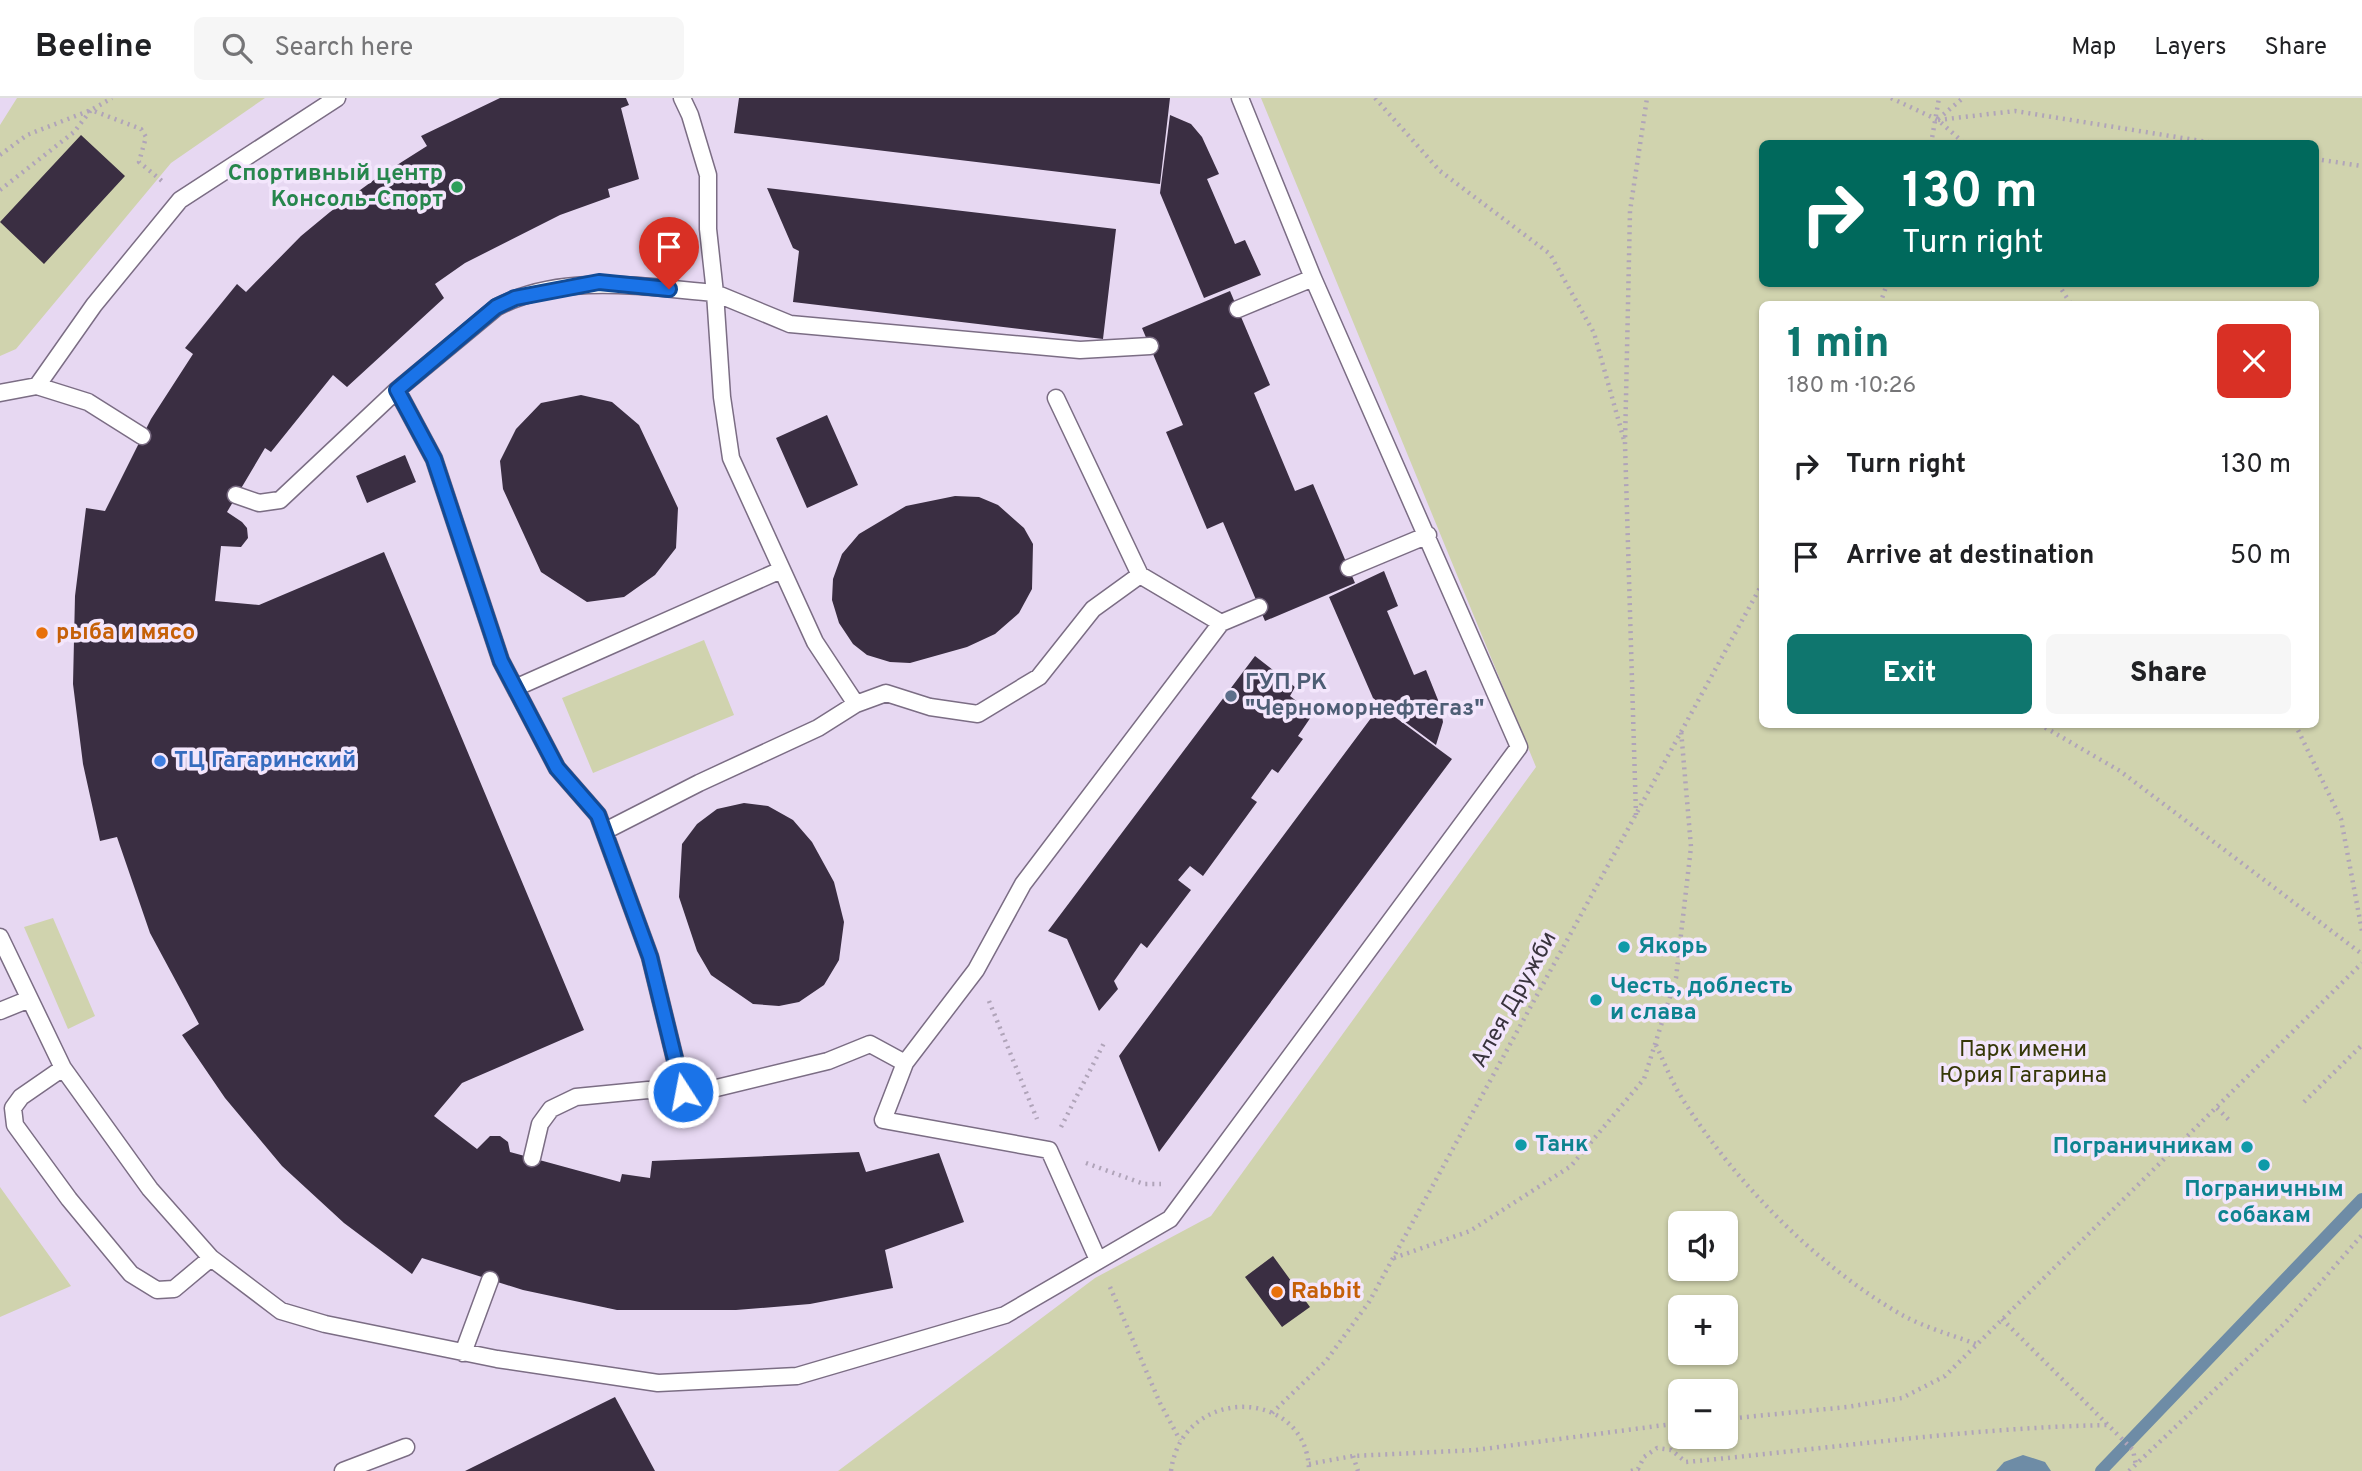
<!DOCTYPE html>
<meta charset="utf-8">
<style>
:root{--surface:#fff;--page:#f6f6f6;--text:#202124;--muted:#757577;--line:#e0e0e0;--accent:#0f766e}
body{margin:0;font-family:Overpass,sans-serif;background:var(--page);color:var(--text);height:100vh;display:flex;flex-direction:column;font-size:26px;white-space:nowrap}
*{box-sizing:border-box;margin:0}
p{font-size:23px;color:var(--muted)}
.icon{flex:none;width:38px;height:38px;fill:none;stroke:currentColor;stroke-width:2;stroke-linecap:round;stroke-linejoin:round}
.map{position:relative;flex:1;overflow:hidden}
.panel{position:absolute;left:1759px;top:203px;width:560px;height:427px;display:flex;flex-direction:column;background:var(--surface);border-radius:10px;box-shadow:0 2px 5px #0004}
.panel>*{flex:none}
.banner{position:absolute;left:1759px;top:42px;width:560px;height:147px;border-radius:10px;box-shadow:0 2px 5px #0004;background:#00695c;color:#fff;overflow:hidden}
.fabs{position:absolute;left:1668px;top:1113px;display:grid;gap:14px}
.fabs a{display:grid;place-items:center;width:70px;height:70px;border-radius:10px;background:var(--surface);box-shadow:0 2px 5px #0004;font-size:35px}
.pin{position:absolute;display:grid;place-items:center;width:60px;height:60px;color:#fff;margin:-72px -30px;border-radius:50% 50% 50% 0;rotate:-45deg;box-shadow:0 0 7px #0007}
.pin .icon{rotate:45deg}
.me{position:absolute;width:77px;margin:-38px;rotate:349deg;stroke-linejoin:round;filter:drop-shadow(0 0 5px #0008)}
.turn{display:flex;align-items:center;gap:24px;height:147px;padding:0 28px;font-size:32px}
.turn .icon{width:91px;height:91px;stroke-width:2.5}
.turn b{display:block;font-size:49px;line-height:60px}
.round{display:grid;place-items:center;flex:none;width:74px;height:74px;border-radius:10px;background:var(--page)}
.overview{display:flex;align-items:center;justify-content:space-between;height:119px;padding:0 28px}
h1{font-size:42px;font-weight:800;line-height:52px;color:var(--accent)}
.action{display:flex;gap:14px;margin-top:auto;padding:14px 28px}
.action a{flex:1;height:80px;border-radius:10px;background:var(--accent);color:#fff;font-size:28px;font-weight:800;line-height:80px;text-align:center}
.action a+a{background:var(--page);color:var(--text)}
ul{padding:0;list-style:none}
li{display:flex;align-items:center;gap:21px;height:91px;padding:0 28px}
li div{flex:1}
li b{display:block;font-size:26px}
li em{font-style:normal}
header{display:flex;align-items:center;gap:42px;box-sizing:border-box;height:98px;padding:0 35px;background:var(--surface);border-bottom:2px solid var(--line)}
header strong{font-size:33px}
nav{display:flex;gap:38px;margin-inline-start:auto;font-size:24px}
.search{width:490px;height:63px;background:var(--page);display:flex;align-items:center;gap:18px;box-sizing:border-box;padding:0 24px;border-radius:10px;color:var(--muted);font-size:26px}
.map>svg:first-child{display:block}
.green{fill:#d0d3ae;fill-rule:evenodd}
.water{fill:#6e8ca6}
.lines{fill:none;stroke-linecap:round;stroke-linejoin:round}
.stream{stroke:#6e8ca6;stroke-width:12}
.building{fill:#3a2e42}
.service-casing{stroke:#7b6d84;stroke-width:19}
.path{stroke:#b0a4b9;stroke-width:4.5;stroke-dasharray:2 5;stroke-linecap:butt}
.service{stroke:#fff;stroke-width:16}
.route-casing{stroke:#114b97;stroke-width:18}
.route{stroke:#1a73e8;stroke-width:12}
.leisure-dot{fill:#2e9e5b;stroke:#f3e6fc;stroke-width:2.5}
.food-dot{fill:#e8710a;stroke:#f3e6fc;stroke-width:2.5}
.service-dot{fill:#5c6f8a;stroke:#f3e6fc;stroke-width:2.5}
.shop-dot{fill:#3f7fe0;stroke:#f3e6fc;stroke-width:2.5}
.culture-dot{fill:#0f9aa8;stroke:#f3e6fc;stroke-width:2.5}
.labels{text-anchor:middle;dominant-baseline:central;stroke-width:7;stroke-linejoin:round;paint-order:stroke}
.leisure-label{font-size:23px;font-weight:bold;fill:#27864d;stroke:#f3e6fc;text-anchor:end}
.food-label{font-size:23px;font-weight:bold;fill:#c56008;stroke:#f3e6fc;text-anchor:start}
.service-label{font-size:23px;font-weight:bold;fill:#4e5e75;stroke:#f3e6fc;text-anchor:start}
.shop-label{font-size:23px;font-weight:bold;fill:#366cbe;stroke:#f3e6fc;text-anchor:start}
.culture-label{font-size:23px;font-weight:bold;fill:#0d838f;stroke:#f3e6fc;text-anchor:start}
.street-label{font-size:23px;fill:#39333d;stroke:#f3e6fc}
.park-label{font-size:23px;fill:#363808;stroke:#f3e6fc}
</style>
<header>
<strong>Beeline</strong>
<div class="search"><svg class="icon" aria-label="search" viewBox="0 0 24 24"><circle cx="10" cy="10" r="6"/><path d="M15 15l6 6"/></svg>Search here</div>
<nav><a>Map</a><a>Layers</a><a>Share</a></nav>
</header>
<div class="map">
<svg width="2362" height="1373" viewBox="0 0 2362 1373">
<rect width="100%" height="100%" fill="#e7d8f2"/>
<!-- green -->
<path class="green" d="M17 0H265L171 65 16 251 0 258V27Z
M1261 0H2362V1373H838L1095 1180 1211 1118 1536 669ZM1762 46H2315V186H1762ZM1762 206H2315V626H1762ZM1680 1125H1726V1171H1680ZM1680 1209H1726V1255H1680ZM1680 1293H1726V1339H1680Z
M704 542 734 617 593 675 562 600Z
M53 820 95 918 68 931 24 829Z
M0 1089 71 1188 0 1219Z"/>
<!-- water -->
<path class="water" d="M2023 1357 2045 1364 2051 1373H1996L2004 1364Z"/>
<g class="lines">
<!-- stream -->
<path class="stream" d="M2101 1373 2362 1101"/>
</g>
<!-- building -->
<path class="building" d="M500 0H626L629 7 621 10 639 81 608 91 610 99 560 117 465 165 435 186 444 200 347 289 333 277 271 354 265 350 227 414 242 424 247 430 248 440 241 449 221 448 215 503 259 507 384 454 584 932 462 985 434 1018 477 1051 490 1038H500L508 1044 510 1054 620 1084 622 1076 650 1080 652 1063 859 1054 866 1074 939 1055 964 1124 885 1152 893 1190 810 1206 736 1212H617L523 1192 422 1160 412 1176 344 1125 282 1068 225 1000 182 937 199 926 150 835 117 739 100 743 83 666 73 586 75 498 86 410 105 413 151 321 193 256 185 250 237 186 246 194 301 138 330 114 378 79 427 48 421 38Z
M739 0H1170L1160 86 734 35Z
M1170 17 1191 26 1202 39 1219 76 1207 81 1235 146 1245 142 1261 177 1204 200 1160 95Z
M81 37 125 78 44 166 0 124Z
M767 90 1116 131 1103 241 793 204 799 153 793 150Z
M1230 193 1270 287 1254 295 1295 393 1313 386 1355 485 1265 523 1223 424 1207 431 1166 334 1183 327 1142 230Z
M581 297 612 304 639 327 678 410 676 450 655 477 624 499 587 504 541 474 503 391 500 363 516 331 541 305Z
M827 317 858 387 807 410 776 340Z
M405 357 416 384 367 405 356 378Z
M955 398 979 399 998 407 1024 430 1033 446 1032 491 1019 515 995 536 967 549 910 565 890 564 867 557 853 546 839 525 832 502 833 481 842 456 859 436 906 408Z
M1384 473 1398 508 1387 513 1414 577 1426 572 1440 607 1443 624 1436 647 1373 600 1329 499Z
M1255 558 1295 589 1290 598 1313 616 1298 638 1303 641 1278 675 1272 671 1251 700 1257 704 1203 778 1190 768 1178 782 1191 792 1147 850 1141 845 1114 883 1118 891 1099 913 1067 841 1048 833Z
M1380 608 1452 661 1159 1054 1119 958Z
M744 705 768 708 793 722 812 744 834 784 844 824 839 862 824 887 799 904 779 908 753 906 711 877 697 853 679 799 682 746 697 726 717 711Z
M1273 1158 1310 1209 1282 1229 1245 1179Z
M615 1299 655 1373H465Z"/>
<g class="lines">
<defs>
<path id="service" d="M1238 211 1313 180
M37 288 94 207 180 102 337 0
M397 292 434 361 501 563 557 670 598 717 650 859 683 994
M0 295 37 288 88 304 142 338
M1056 300 1140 477 1221 525 1259 509
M236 397 259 405 280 402 397 292 497 209C564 174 643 189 715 195L708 131V77L690 17 682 0
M1349 470 1428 437
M515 590 781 472
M856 606 815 544 731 360 722 299 715 195 790 226 1080 252 1150 248
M605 733 699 685 818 630 856 606 886 595 930 609 978 616 1039 579 1093 511 1140 477
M0 839 63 970 21 999 13 1010 15 1027 69 1101 131 1176 157 1192 174 1191 211 1160 281 1213 325 1226 497 1261 658 1285 797 1278 1005 1217 1170 1121 1519 649 1313 180 1240 0
M0 913 27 902
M63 970 150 1091 211 1160
M532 1060 540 1026 551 1011 576 999 648 992 696 995 828 963 870 946 905 965
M1098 1162 1049 1052 883 1022 905 965 976 872 1023 786 1221 525
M463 1255 490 1182
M343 1373 406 1349"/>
</defs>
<!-- service casing -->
<use href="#service" class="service-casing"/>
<!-- path -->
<path class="path" d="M1375 0 1440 73 1550 156 1594 235 1624 342
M1891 0 1938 22 1965 46
M1938 21 1963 0
M1938 22 2015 13 2220 46
M1931 46 1939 0
M0 57 27 37 91 12 112 0
M2315 61 2362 68
M0 92 74 34 91 12 141 31 146 39 139 64 162 83
M2058 186 2071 206
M1880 206 1887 186
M2039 626 2120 673 2362 856
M2295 626 2341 721 2362 833
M1636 717 1625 346 1630 113 1647 0
M989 903 1037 1021
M1656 947C1665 966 1673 987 1685 1005 1737 1086 1817 1168 1902 1217 1924 1229 1952 1237 1976 1246
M2304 1004 2362 947
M2217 1010 2231 1024
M1061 1029 1105 943
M1086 1065 1144 1086H1161
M1394 1160 1470 1133 1571 1068 1644 981 1676 880 1691 749 1681 632
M1110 1189 1160 1305 1180 1342
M2002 1221 2133 1352 2136 1367
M1272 1315 1326 1263 1369 1204 1762 486
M1726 1321 1847 1309 1902 1300 1945 1278 2362 865
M1353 1358 1358 1373
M1309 1366 1353 1358 1476 1352 1680 1325
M1171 1373C1182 1286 1308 1289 1309 1373
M1631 1373 1638 1371 1644 1359 1657 1350 1671 1352 1686 1364C1827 1351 1966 1330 2107 1327
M2129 1373 2286 1224 2362 1137"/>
<!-- service -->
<use href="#service" class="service"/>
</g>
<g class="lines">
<defs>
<path id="route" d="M669 191 599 184 515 200 496 209 397 292 434 361 501 563 557 670 598 717 650 859 683 994"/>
</defs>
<!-- route casing -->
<use href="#route" class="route-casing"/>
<!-- route -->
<use href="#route" class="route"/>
</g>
<!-- markers -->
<circle class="leisure-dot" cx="457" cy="89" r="7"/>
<g class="food-dot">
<circle cx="42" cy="535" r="7"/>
<circle cx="1277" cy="1194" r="7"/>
</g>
<circle class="service-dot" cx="1231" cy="598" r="7"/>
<circle class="shop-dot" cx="160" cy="663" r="7"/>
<g class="culture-dot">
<circle cx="1624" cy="849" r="7"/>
<circle cx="1596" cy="902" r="7"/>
<circle cx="1521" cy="1047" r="7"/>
<circle cx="2247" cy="1049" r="7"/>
<circle cx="2264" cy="1067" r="7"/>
</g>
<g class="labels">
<!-- leisure labels -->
<g class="leisure-label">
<text x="443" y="76">Спортивный центр<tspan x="443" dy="26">Консоль-Спорт</tspan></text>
</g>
<!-- food labels -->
<g class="food-label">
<text x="56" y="535">рыба и мясо</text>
<text x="1291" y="1194">Rabbit</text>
</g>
<!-- service labels -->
<g class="service-label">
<text x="1245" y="585">ГУП РК<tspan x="1245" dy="26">"Черноморнефтегаз"</tspan></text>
</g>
<!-- shop labels -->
<g class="shop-label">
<text x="174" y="663">ТЦ Гагаринский</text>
</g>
<!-- culture labels -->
<g class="culture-label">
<text x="1638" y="849">Якорь</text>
<text x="1610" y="889">Честь, доблесть<tspan x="1610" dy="26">и слава</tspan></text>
<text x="1535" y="1047">Танк</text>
<text x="2233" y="1049" text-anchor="end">Пограничникам</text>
<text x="2264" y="1092" text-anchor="middle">Пограничным<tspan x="2264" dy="26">собакам</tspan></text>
</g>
<!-- street labels -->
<g class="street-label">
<text transform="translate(1515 902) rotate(-61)">Алея Дружби</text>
</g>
<!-- park labels -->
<g class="park-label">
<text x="2023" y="952">Парк имени<tspan x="2023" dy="26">Юрия Гагарина</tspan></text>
</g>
</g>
</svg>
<div class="fabs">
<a><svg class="icon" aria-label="sound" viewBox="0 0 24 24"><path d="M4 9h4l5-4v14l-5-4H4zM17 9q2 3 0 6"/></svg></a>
<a>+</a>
<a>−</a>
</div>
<div class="pin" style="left:669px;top:191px;background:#d93025"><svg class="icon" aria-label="arrive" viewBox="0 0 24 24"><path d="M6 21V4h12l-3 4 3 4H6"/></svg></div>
<svg class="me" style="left:683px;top:994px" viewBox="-20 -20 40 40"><circle r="17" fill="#1a73e8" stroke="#fff" stroke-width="3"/><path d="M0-11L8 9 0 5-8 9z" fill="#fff"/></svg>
<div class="banner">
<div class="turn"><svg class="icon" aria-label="right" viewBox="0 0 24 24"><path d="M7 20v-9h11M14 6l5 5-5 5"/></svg><div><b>130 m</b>Turn right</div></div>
</div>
<section class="panel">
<div class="overview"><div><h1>1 min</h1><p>180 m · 10:26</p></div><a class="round" style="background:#d93025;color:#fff"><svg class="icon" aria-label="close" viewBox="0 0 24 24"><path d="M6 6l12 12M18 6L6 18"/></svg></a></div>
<ul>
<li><svg class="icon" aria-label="right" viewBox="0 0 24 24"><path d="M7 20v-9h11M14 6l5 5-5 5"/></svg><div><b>Turn right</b></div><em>130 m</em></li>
<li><svg class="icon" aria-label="arrive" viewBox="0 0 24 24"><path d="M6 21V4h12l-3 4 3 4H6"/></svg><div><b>Arrive at destination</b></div><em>50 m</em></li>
</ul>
<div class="action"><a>Exit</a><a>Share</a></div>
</section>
</div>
